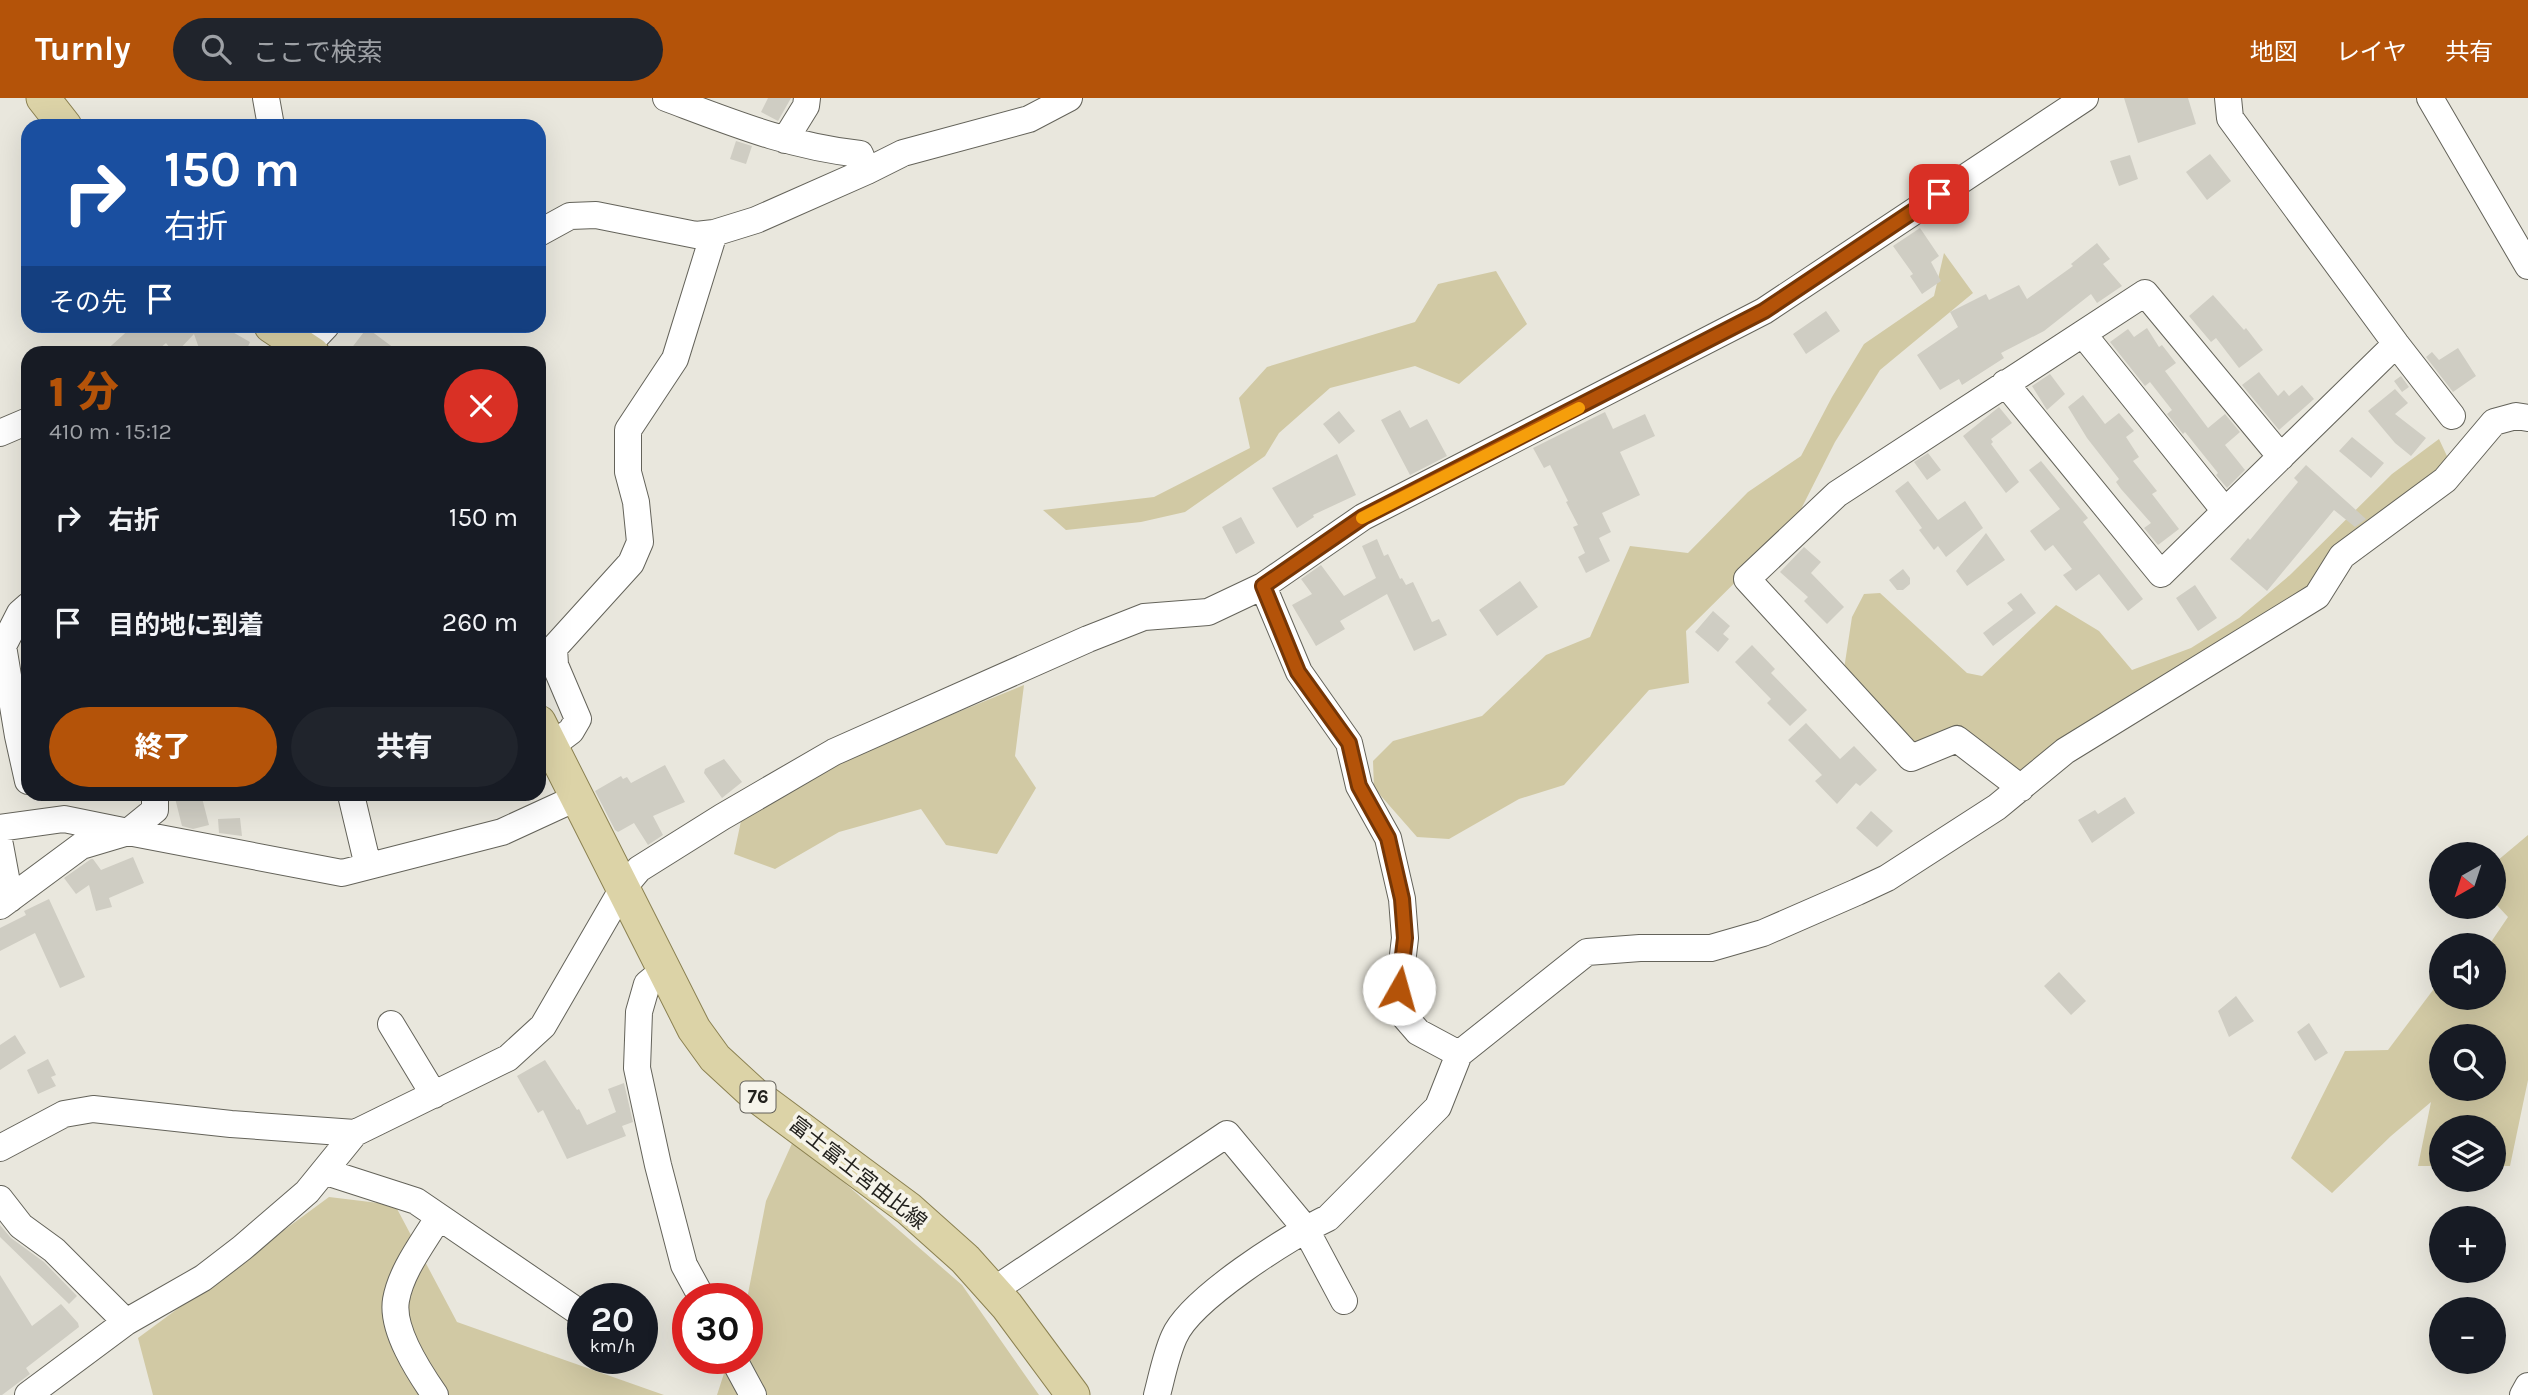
<!DOCTYPE html>
<html lang="ja">
<meta charset="utf-8">
<style>
:root{--surface:#171b24;--page:#20242c;--text:#f1f3f6;--muted:#9ea1a6;--accent:#b45309}
body{margin:0;font-family:Karla,"Noto Sans JP",sans-serif;background:var(--page);color:var(--text);height:100vh;display:flex;flex-direction:column;font-size:26px;white-space:nowrap}
*{box-sizing:border-box;margin:0}
p{font-size:23px;color:var(--muted)}
.icon{flex:none;width:38px;height:38px;fill:none;stroke:currentColor;stroke-width:2;stroke-linecap:round;stroke-linejoin:round}
.map{position:relative;flex:1;overflow:hidden}
.side{position:absolute;left:21px;top:248px;width:525px;height:455px;display:flex;flex-direction:column;background:var(--surface);border-radius:21px;box-shadow:0 7px 28px #0002}
.side>*{flex:none}
.top-card{position:absolute;left:21px;top:21px;width:525px;height:214px;border-radius:21px;box-shadow:0 7px 28px #0002;background:#1a4fa0;color:#fff;overflow:hidden}
.needle{width:46px;rotate:219deg}
.controls{position:absolute;left:2429px;top:744px;display:grid;gap:14px}
.controls a{display:grid;place-items:center;width:77px;height:77px;border-radius:50%;background:var(--surface);box-shadow:0 7px 28px #0002;font-size:35px}
.speed{position:absolute;left:567px;top:1185px;display:flex;gap:14px;font-size:35px;font-weight:700;text-align:center}
.speed>*{display:grid;place-content:center;width:91px;height:91px;border-radius:50%;background:var(--surface);box-shadow:0 7px 28px #0002;line-height:1}
.speed small{font-size:18px;font-weight:400}
.speed .limit{border:10px solid #d22;background:#fff;color:#111}
.pin{position:absolute;display:grid;place-items:center;width:60px;height:60px;color:#fff;margin:-30px;border-radius:14px;box-shadow:0 4px 10px #0006}
.me{position:absolute;width:77px;margin:-38px;rotate:7deg;stroke-linejoin:round;filter:drop-shadow(0 0 5px #0008)}
.turn{display:flex;align-items:center;gap:24px;height:147px;padding:0 28px;font-size:32px}
.turn .icon{width:91px;height:91px;stroke-width:2.5}
.turn b{display:block;font-size:49px;line-height:60px}
.then{display:flex;align-items:center;height:66px;padding:0 28px;background:#0003;gap:14px;font-size:26px}
.round{display:grid;place-items:center;flex:none;width:74px;height:74px;border-radius:37px;background:var(--page)}
.headline{display:flex;align-items:center;justify-content:space-between;height:119px;padding:0 28px}
h1{font-size:42px;font-weight:800;line-height:52px;color:var(--accent)}
.cta{display:flex;gap:14px;margin-top:auto;padding:14px 28px}
.cta a{flex:1;height:80px;border-radius:42px;background:var(--accent);color:#fff;font-size:28px;font-weight:800;line-height:80px;text-align:center}
.cta a+a{background:var(--page);color:var(--text)}
ul{padding:0;list-style:none}
li{display:flex;align-items:center;gap:21px;height:105px;padding:0 28px}
li div{flex:1}
li b{display:block;font-size:26px}
li em{font-style:normal}
header{display:flex;align-items:center;gap:42px;box-sizing:border-box;height:98px;padding:0 35px;background:var(--accent);color:#fff}
header strong{font-size:33px}
nav{display:flex;gap:38px;margin-inline-start:auto;font-size:24px}
.search{width:490px;height:63px;background:var(--page);display:flex;align-items:center;gap:18px;box-sizing:border-box;padding:0 24px;border-radius:38px;color:var(--muted);font-size:26px}
.map>svg:first-child{display:block}
.green{fill:#d1c9a4;fill-rule:evenodd}
.building{fill:#cfcdc3}
.lines{fill:none;stroke-linecap:round;stroke-linejoin:round}
.minor-casing{stroke:#64635a;stroke-width:28}
.major-casing{stroke:#8b8151;stroke-width:35}
.minor{stroke:#fff;stroke-width:26}
.major{stroke:#dcd3a7;stroke-width:33}
.route-casing{stroke:#753606;stroke-width:18}
.route{stroke:#b45309;stroke-width:12}
.slow{stroke:#f59e0b;stroke-width:12}
.labels{text-anchor:middle;dominant-baseline:central;stroke-width:7;stroke-linejoin:round;paint-order:stroke}
.shield{fill:#f6f4ea;stroke:#62605a;stroke-width:2}
.shield-label{font-size:19px;font-weight:bold;fill:#22211d}
.street-label{font-size:21px;fill:#22211d;stroke:#f6f4ea}
</style>
<header>
<strong>Turnly</strong>
<div class="search"><svg class="icon" aria-label="search" viewBox="0 0 24 24"><circle cx="10" cy="10" r="6"/><path d="M15 15l6 6"/></svg>ここで検索</div>
<nav><a>地図</a><a>レイヤ</a><a>共有</a></nav>
</header>
<div class="map">
<svg width="2528" height="1297" viewBox="0 0 2528 1297">
<rect width="100%" height="100%" fill="#e9e7dd"/>
<!-- green -->
<path class="green" d="M1944 155 1973 195 1880 272 1835 344 1793 427 1686 533 1689 585 1649 592 1564 687 1519 701 1449 741 1417 739 1374 690 1373 663 1393 643 1482 618 1546 557 1590 539 1630 448 1688 455 1748 394 1801 358 1832 299 1864 246 1934 198Z
M1496 173 1527 226 1459 286 1415 268 1330 290 1279 335 1265 358 1185 414 1141 424 1066 432 1043 412 1154 399 1250 350 1239 300 1267 269 1415 224 1438 186Z
M2439 341 2453 371 2313 491 2025 686 1952 640 1911 660 1844 571 1852 519 1864 496 1880 495 1967 575 1982 578 2056 507 2099 533 2132 572 2191 550 2239 520 2290 477 2392 376Z
M1024 587 1015 658 1036 690 997 756 946 747 921 711 839 734 775 771 734 756 741 723 817 677 858 655Z
M2528 737V982L2510 1068H2494V1029H2441V1068H2418L2431 1004 2391 1038 2332 1095 2291 1060 2345 953 2388 952 2436 888 2441 885V900H2494V847H2489L2508 819 2494 804V769L2497 763ZM2441 938H2494V990H2441Z
M794 1041 962 1187 1039 1297H717L729 1260H747V1201L766 1103Z
M329 1099 395 1107 457 1224 664 1297H153L138 1240Z"/>
<!-- building -->
<path class="building" d="M768 0H791L778 23 761 14Z
M2124 0H2188L2196 26 2138 45Z
M736 43 752 48 746 66 730 61Z
M2210 56 2231 83 2207 102 2186 74Z
M2130 57 2138 81 2119 88 2110 63Z
M1920 130 1939 158 1931 164 1941 183 1922 196 1910 178 1913 176 1893 148Z
M2097 145 2110 161 2103 166 2122 188 2097 205 2091 196 2044 233 2001 255 2004 260 1962 287 1959 281 1940 292 1917 257 1958 229 1950 214 1986 196 1989 202 2019 187 2027 201 2073 168 2071 166Z
M2213 197 2244 232 2246 230 2263 252 2239 270 2216 240 2211 244 2189 218Z
M1826 213 1840 233 1806 256 1793 236Z
M133 228H222L250 244 245 255 200 253 194 236 175 256 166 245 153 256H102Z
M367 230 402 256H347Z
M2147 230 2159 249 2162 247 2176 265 2165 273 2208 330 2225 316 2240 334 2225 347 2245 372 2227 390 2216 377 2218 375 2185 334 2183 336 2167 316 2172 312 2150 284 2145 288 2110 244 2128 231 2134 239Z
M2458 250 2476 278 2453 294 2426 259 2432 254 2439 262Z
M2259 274 2278 298 2284 292 2289 298 2302 287 2314 301 2279 332 2242 287Z
M2050 276 2065 296 2047 312 2032 288Z
M2401 278 2409 289 2402 294 2394 283Z
M2395 291 2408 305 2395 316 2426 340 2411 358 2395 345 2368 313Z
M2083 297 2105 326 2119 315 2134 333 2126 339 2139 359 2133 363 2157 393 2152 396 2179 431 2158 447 2144 430 2151 425 2121 391 2116 384 2119 381 2087 340 2068 309Z
M1999 309 2012 325 1991 341 1993 344 1991 346 2019 384 2006 395 1963 338Z
M1400 312 1410 330 1427 321 1447 358 1410 377 1381 322Z
M1339 313 1355 333 1339 346 1323 326Z
M1605 314 1613 331 1645 316 1655 338 1620 354 1640 397 1602 415 1611 434 1599 440 1610 463 1586 475 1578 459 1585 455 1573 429 1578 427 1566 404 1568 403 1550 367 1544 370 1533 350Z
M2352 339 2384 365 2371 380 2339 353Z
M1928 355 1941 372 1927 382 1914 364Z
M1337 356 1356 397 1313 417 1314 419 1297 430 1272 390Z
M2041 363 2088 420 2083 424 2143 501 2128 513 2099 476 2076 493 2063 477 2072 471 2053 447 2045 453 2030 433 2060 411 2029 372Z
M2306 367 2366 421 2355 429 2334 412 2267 493 2230 461 2248 440 2250 442 2298 384 2294 380Z
M1908 383 1938 422 1965 403 1983 430 1946 459 1938 448 1934 452 1919 432 1922 430 1895 393Z
M1241 419 1255 445 1236 456 1222 429Z
M1986 435 2005 462 1967 488 1956 473Z
M1377 441 1384 458 1388 456 1400 481 1402 480 1406 487 1413 484 1432 524 1439 521 1447 537 1414 553 1387 496 1340 523 1345 531 1316 548 1292 507 1312 496 1301 481 1321 467 1344 498 1376 480 1362 448Z
M1804 449 1821 464 1811 475 1844 509 1827 526 1804 503 1808 499 1780 474Z
M1903 471 1910 480V486L1903 492H1897L1889 482Z
M1520 483 1538 509 1497 538 1479 512Z
M2195 487 2217 520 2198 533 2176 500Z
M2021 495 2036 515 1993 548 1983 535 2013 512 2007 505Z
M1713 513 1730 528 1723 536 1729 541 1718 554 1695 534Z
M1752 547 1775 571 1771 575 1807 612 1790 628 1767 605 1771 601 1735 564Z
M1806 625 1840 661 1854 648 1877 672 1860 688 1856 685 1837 706 1815 683 1822 677 1788 642Z
M724 661 742 684 722 700 704 675 705 671Z
M665 667 685 704 653 718 663 737 648 747 634 725 618 734 615 732 595 693 621 678 623 681 627 679 631 685Z
M174 696H201L209 727 193 731 182 728Z
M2125 699 2135 715 2092 745 2078 722 2095 712 2098 716Z
M1871 713 1893 733 1877 749 1856 730Z
M240 720 242 738 219 735 218 721Z
M133 759 144 785 109 800 112 809 96 813 89 787 76 796 64 780 91 761H93L101 772Z
M49 801 85 879 60 890 35 835 0 853V830L26 817 24 813Z
M2059 874 2086 903 2071 917 2044 888Z
M2236 898 2254 923 2229 939 2218 913Z
M2309 925 2328 955 2315 963 2297 934Z
M15 937 26 955 0 972V947Z
M48 961 56 977 51 979 56 988 38 996 27 972Z
M545 962 577 1012 579 1011 587 1027 616 1014 608 991 624 985 633 1024 622 1028 626 1038 567 1061 543 1012 538 1015 517 978Z
M0 1127 11 1140 44 1164 77 1198 69 1206 0 1139Z
M0 1177 32 1228 61 1206 78 1225 79 1229 26 1270 30 1276 2 1297H0Z"/>
<g class="lines">
<defs>
<path id="minor" d="M266 0 271 28
M666 0C733 25 788 48 860 56L867 73
M2228 0 2230 20 2396 246 2452 318
M2430 0 2528 168
M785 42 806 8 807 0
M539 135 570 118 596 117 696 137 714 135 756 122 867 73 903 55 1029 21 1069 0
M2083 236 2225 413
M288 254 305 250 326 228
M2005 285 2161 476 2396 246
M0 335 28 323
M1263 488 1299 574 1349 645 1359 688 1388 740 1402 801 1405 840 1399 891 1405 919 1418 934 1459 956
M28 508 20 515 3 548 18 638 28 683
M551 648 571 633 578 621 555 567 554 550 631 465 640 444 636 404 628 374V332L675 261 714 135
M2021 690 1957 641 1911 660 1747 481 1837 396 2145 195 2281 359
M352 701 368 768
M0 730 64 721 128 734 155 712V696
M0 747 10 801
M0 808 81 748 128 734 342 775 502 734 576 700
M664 872 647 886 639 914 637 970 658 1067 684 1167 702 1200
M391 926 434 997
M0 1050 64 1016 93 1011 231 1026 355 1035
M326 1074 416 1103 583 1217
M0 1101 21 1128 54 1152 126 1224
M994 1192 1227 1036 1305 1130 1344 1203
M733 1260 753 1297
M28 1297 126 1224 203 1180 242 1150 307 1094 355 1035 508 960 543 928 623 790 639 771 722 719 834 654 1088 541 1144 519 1208 514 1263 488 1363 419 1764 213 2085 0
M435 1297C419 1274 391 1231 396 1202 401 1173 423 1145 438 1120
M1157 1297C1162 1278 1166 1257 1174 1239 1190 1201 1290 1138 1328 1120L1438 1009 1459 956 1587 854 1640 850H1711L1763 835 1857 794 1887 780 1997 709 2065 653 2317 498 2342 458 2445 382 2494 324 2516 318 2528 320
M2523 1297 2528 1288"/>
<path id="major" d="M43 0 65 28
M271 228 313 256
M539 624 694 931 715 960 754 996 909 1111 965 1161 1007 1208 1073 1297"/>
</defs>
<!-- minor casing -->
<use href="#minor" class="minor-casing"/>
<!-- major casing -->
<use href="#major" class="major-casing"/>
<!-- minor -->
<use href="#minor" class="minor"/>
<!-- major -->
<use href="#major" class="major"/>
</g>
<g class="lines">
<defs>
<path id="route" d="M1399 891 1405 840 1402 801 1388 740 1359 688 1349 645 1298 574 1263 488 1363 419 1764 213 1939 96"/>
</defs>
<!-- route casing -->
<use href="#route" class="route-casing"/>
<!-- route -->
<use href="#route" class="route"/>
<!-- slow -->
<path class="slow" d="M1362 420 1579 310"/>
</g>
<g class="labels">
<!-- shield labels -->
<rect class="shield" x="740.5" y="983.5" width="35" height="31" rx="5"/>
<g class="shield-label">
<text x="758" y="999">76</text>
</g>
<!-- street labels -->
<g class="street-label">
<text transform="translate(858 1075) rotate(38)">富士富士宮由比線</text>
</g>
</g>
</svg>
<div class="controls">
<a><svg class="needle" viewBox="-14 -14 28 28"><path d="M0-13l5 13h-10z" fill="#e53935"/><path d="M0 13l5-13h-10z" fill="#9ea1a6"/></svg></a>
<a><svg class="icon" aria-label="sound" viewBox="0 0 24 24"><path d="M4 9h4l5-4v14l-5-4H4zM17 9q2 3 0 6"/></svg></a>
<a><svg class="icon" aria-label="search" viewBox="0 0 24 24"><circle cx="10" cy="10" r="6"/><path d="M15 15l6 6"/></svg></a>
<a><svg class="icon" aria-label="layers" viewBox="0 0 24 24"><path d="M12 4l9 5-9 5-9-5zM3 14l9 5 9-5"/></svg></a>
<a>+</a>
<a>−</a>
</div>
<div class="speed"><div>20<small>km/h</small></div><div class="limit">30</div></div>
<div class="pin" style="left:1939px;top:96px;background:#d93025"><svg class="icon" aria-label="arrive" viewBox="0 0 24 24"><path d="M6 21V4h12l-3 4 3 4H6"/></svg></div>
<svg class="me" style="left:1399px;top:891px" viewBox="-20 -20 40 40"><circle r="19" fill="#fff"/><path d="M0-13L10 11 0 6-10 11z" fill="#b45309"/></svg>
<div class="top-card">
<div class="turn"><svg class="icon" aria-label="right" viewBox="0 0 24 24"><path d="M7 20v-9h11M14 6l5 5-5 5"/></svg><div><b>150 m</b>右折</div></div>
<div class="then">その先<svg class="icon" aria-label="arrive" viewBox="0 0 24 24"><path d="M6 21V4h12l-3 4 3 4H6"/></svg></div>
</div>
<section class="side">
<div class="headline"><div><h1>1 分</h1><p>410 m · 15:12</p></div><a class="round" style="background:#d93025;color:#fff"><svg class="icon" aria-label="close" viewBox="0 0 24 24"><path d="M6 6l12 12M18 6L6 18"/></svg></a></div>
<ul>
<li><svg class="icon" aria-label="right" viewBox="0 0 24 24"><path d="M7 20v-9h11M14 6l5 5-5 5"/></svg><div><b>右折</b></div><em>150 m</em></li>
<li><svg class="icon" aria-label="arrive" viewBox="0 0 24 24"><path d="M6 21V4h12l-3 4 3 4H6"/></svg><div><b>目的地に到着</b></div><em>260 m</em></li>
</ul>
<div class="cta"><a>終了</a><a>共有</a></div>
</section>
</div>
